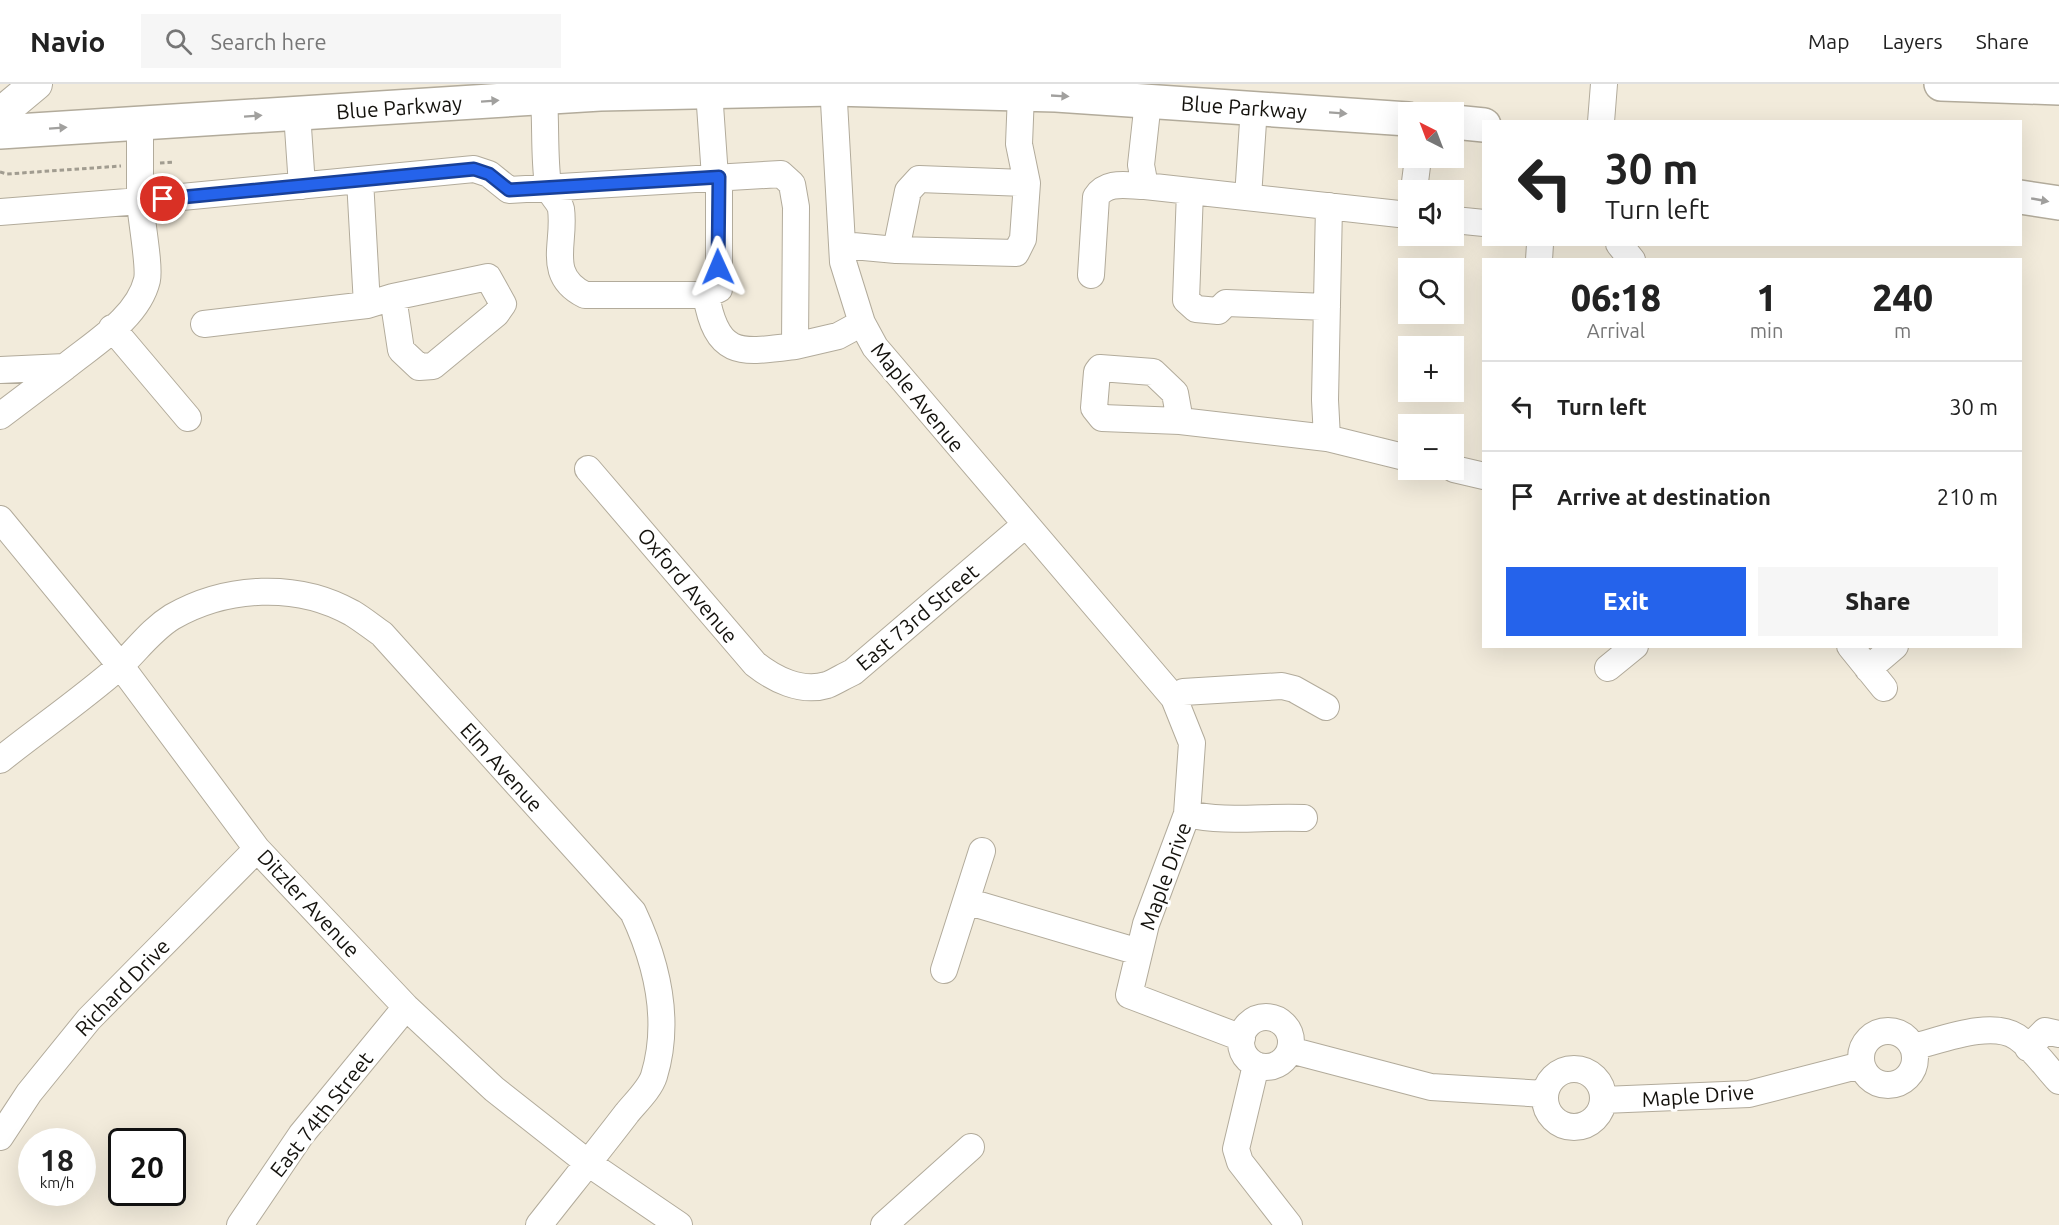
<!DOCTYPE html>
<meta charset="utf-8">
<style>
:root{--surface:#fff;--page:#f6f6f6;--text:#222;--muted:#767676;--line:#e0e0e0;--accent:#2563eb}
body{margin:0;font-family:Ubuntu,sans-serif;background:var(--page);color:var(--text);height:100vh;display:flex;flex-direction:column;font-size:22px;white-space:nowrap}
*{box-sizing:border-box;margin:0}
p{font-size:20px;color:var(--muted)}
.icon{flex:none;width:33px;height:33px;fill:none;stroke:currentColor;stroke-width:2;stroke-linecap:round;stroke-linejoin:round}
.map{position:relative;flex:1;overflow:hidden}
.sheet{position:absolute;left:1482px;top:174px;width:540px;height:390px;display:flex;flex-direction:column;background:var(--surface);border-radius:0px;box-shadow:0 6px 24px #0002}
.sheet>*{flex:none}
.hud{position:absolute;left:1482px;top:36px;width:540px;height:126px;border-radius:0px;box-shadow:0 6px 24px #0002;background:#fff;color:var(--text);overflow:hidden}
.needle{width:39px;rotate:318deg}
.fabs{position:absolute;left:1398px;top:18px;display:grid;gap:12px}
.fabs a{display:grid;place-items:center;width:66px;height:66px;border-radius:0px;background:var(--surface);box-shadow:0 6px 24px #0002;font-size:30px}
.speed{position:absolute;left:18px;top:1044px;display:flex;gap:12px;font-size:30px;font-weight:700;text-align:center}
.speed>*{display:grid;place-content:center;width:78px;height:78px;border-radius:50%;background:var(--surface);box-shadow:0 6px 24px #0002;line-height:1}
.speed small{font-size:15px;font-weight:400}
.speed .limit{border:3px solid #111;border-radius:9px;background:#fff;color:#111}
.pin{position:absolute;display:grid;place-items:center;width:51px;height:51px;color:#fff;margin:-26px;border:3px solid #fff;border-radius:50%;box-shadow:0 2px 6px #0007}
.me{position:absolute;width:66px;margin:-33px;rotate:359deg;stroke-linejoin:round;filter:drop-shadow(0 0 4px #0008)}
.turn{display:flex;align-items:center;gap:21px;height:126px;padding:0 24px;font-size:27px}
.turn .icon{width:78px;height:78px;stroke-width:2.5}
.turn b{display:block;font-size:42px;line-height:51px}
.eta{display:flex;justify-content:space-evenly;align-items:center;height:102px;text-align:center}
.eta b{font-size:36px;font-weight:800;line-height:42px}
.button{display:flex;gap:12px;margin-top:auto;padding:12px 24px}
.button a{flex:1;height:69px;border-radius:0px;background:var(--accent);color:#fff;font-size:24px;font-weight:800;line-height:69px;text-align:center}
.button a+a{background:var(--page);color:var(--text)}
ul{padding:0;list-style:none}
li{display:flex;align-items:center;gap:18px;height:90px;padding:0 24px;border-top:2px solid var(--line)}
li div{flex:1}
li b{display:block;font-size:22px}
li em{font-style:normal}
header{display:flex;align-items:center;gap:36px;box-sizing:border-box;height:84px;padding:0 30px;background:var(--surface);border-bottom:2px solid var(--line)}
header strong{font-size:28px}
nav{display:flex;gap:33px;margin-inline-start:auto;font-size:21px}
.search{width:420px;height:54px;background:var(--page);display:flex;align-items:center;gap:15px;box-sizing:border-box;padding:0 21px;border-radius:0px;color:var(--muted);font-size:22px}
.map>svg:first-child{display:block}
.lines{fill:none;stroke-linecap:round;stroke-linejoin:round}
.minor-casing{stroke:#b2ab9b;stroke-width:28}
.major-casing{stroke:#b2ab9b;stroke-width:34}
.highway-casing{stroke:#b2ab9b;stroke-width:36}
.path{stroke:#a19c90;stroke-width:3;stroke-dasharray:4.5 3;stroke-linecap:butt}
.minor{stroke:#fff;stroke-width:26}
.major{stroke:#fff;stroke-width:32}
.highway{stroke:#fff;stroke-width:33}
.oneway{fill:#a1a09e}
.route-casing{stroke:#184099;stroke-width:15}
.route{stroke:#2563eb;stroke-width:10}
.labels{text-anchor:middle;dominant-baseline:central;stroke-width:6;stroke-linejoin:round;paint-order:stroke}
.street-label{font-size:21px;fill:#14120d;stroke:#fff}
</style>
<header>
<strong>Navio</strong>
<div class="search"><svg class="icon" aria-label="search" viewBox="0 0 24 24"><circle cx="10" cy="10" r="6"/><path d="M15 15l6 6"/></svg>Search here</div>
<nav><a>Map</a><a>Layers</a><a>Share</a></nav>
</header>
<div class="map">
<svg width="2059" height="1141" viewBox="0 0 2059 1141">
<rect width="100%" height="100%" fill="#f2ebdb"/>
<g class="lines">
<defs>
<path id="minor" d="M833 0 843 178 862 239 875 263 1174 614 1192 659 1187 730 1146 840 1129 911 1242 954
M709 7 715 93
M544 14C546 43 544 73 548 101 549 110 559 116 561 125 566 159 545 191 585 211H706C717 274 740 269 795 262
M1148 17 1141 81 1145 102 1408 131
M297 29 302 102
M1601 38 1604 0
M1414 106 1418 74
M1190 107 1186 216 1196 225 1218 227 1226 219 1327 223
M1248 113 1254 23
M1329 122 1325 316 1327 354 1408 374
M0 128 140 117V39
M1454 136 1484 139
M1619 160 1632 176
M842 161 896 166 908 107 919 95 1027 99 1019 60 1021 10
M896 166 1016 169 1023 155 1027 99
M1539 176 1540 160
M1091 191 1096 113C1107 96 1128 102 1145 102
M706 211 719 205V93
M367 221 393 213 488 193 503 220 496 230 433 282 419 283 401 266 393 213
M204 240 367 221 360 96
M112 244 188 334
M65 283C93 260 138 234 147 196 150 182 141 135 140 117L474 85 489 90 509 106 781 90 792 100 796 123 795 262 838 252 862 239
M0 286 65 283 0 332
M1180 337 1102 334 1094 324 1097 288 1100 284 1153 288 1175 309 1180 337 1327 354
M588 385 755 580C774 595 801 609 827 601 835 598 844 592 853 588L1025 441
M1454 385 1484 392
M0 435 120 581 257 765 406 923 494 1005 588 1079 679 1141
M1850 562 1884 604
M1608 584 1635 562
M1868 585 1895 562
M1174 614 1183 608 1282 602 1294 605 1326 623
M0 676C39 645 81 616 119 583 137 566 151 546 172 533 226 502 297 498 352 529 362 535 372 543 382 550L633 828C657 879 671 936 654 992 650 1005 635 1019 627 1029 598 1067 568 1104 539 1141
M1187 730C1226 739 1265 732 1304 734
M966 817 1139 868
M944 886 982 767
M1241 958a25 25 0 1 1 50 0a25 25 0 1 1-50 0Z
M1861 974a27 27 0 1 1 54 0a27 27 0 1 1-54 0Z
M1913 963C1942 956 1991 936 2017 953 2033 964 2046 983 2059 997
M2028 964 2045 947 2059 950
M1290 966 1431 1003 1545 1010
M1256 981 1236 1065 1240 1078 1289 1141
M1545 1014a29 29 0 1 1 58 0a29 29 0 1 1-58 0Z
M1603 1016 1749 1010 1861 981
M0 1053 29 1009 89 935 257 765
M240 1141 301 1051 406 923
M884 1141 971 1063"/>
<path id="major" d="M0 30 36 0"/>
<path id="highway" d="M1941 0 2059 4
M1454 38 1484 41
M0 48 600 10 833 5 1056 11 1408 35
M2020 113 2059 119"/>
</defs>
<!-- minor casing -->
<use href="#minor" class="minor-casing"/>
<!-- major casing -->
<use href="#major" class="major-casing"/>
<!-- highway casing -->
<use href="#highway" class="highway-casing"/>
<!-- path -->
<path class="path" d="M160 79 175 78
M0 88 7 90 121 82"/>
<!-- minor -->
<use href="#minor" class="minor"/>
<!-- major -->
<use href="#major" class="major"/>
<!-- highway -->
<use href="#highway" class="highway"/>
</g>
<!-- one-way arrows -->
<defs><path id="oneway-solid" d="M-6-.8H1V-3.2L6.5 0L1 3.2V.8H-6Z" transform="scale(1.5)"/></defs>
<g class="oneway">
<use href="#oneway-solid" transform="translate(1060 12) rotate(3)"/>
<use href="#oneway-solid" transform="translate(490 17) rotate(-4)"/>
<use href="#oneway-solid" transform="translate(1338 29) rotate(4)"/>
<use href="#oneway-solid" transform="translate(253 32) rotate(-4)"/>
<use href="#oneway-solid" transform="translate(58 44) rotate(-4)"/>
<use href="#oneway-solid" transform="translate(2040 116) rotate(10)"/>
</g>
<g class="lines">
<defs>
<path id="route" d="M163 115 474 85 489 90 509 106 719 93 718 183"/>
</defs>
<!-- route casing -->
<use href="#route" class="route-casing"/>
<!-- route -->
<use href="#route" class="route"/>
</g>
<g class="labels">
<!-- street labels -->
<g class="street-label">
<text transform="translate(399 23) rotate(-4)">Blue Parkway</text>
<text transform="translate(1244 23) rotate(4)">Blue Parkway</text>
<text transform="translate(918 313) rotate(51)">Maple Avenue</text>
<text transform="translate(688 501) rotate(50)">Oxford Avenue</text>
<text transform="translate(917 533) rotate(-40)">East 73rd Street</text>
<text transform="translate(502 683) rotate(48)">Elm Avenue</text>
<text transform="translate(1165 792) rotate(-70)">Maple Drive</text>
<text transform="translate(309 819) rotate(47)">Ditzler Avenue</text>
<text transform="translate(122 903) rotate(-46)">Richard Drive</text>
<text transform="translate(1698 1011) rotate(-4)">Maple Drive</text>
<text transform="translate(321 1030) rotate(-52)">East 74th Street</text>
</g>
</g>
</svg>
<div class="fabs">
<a><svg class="needle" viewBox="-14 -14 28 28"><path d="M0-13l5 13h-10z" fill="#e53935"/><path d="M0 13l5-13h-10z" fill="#767676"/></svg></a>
<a><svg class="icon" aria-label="sound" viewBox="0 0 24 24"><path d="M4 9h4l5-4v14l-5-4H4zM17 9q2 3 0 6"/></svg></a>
<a><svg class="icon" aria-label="search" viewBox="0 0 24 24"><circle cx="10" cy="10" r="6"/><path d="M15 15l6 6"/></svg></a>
<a>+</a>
<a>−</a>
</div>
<div class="speed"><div>18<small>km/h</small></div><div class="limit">20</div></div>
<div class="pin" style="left:163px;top:115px;background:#d93025"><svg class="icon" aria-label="arrive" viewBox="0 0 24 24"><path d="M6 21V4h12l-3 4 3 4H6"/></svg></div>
<svg class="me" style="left:718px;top:183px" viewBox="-20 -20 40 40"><path d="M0-17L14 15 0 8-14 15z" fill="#2563eb" stroke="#fff" stroke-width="4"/></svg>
<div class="hud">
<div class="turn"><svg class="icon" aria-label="left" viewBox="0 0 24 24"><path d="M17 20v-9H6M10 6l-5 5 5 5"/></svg><div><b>30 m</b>Turn left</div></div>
</div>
<section class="sheet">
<div class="eta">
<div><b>06:18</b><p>Arrival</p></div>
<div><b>1</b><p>min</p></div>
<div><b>240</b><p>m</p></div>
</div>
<ul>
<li><svg class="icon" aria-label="left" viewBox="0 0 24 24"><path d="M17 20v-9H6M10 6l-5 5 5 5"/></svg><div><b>Turn left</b></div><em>30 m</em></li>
<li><svg class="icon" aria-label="arrive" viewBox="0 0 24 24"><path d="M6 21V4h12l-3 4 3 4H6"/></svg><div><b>Arrive at destination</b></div><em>210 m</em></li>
</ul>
<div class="button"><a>Exit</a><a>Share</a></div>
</section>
</div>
